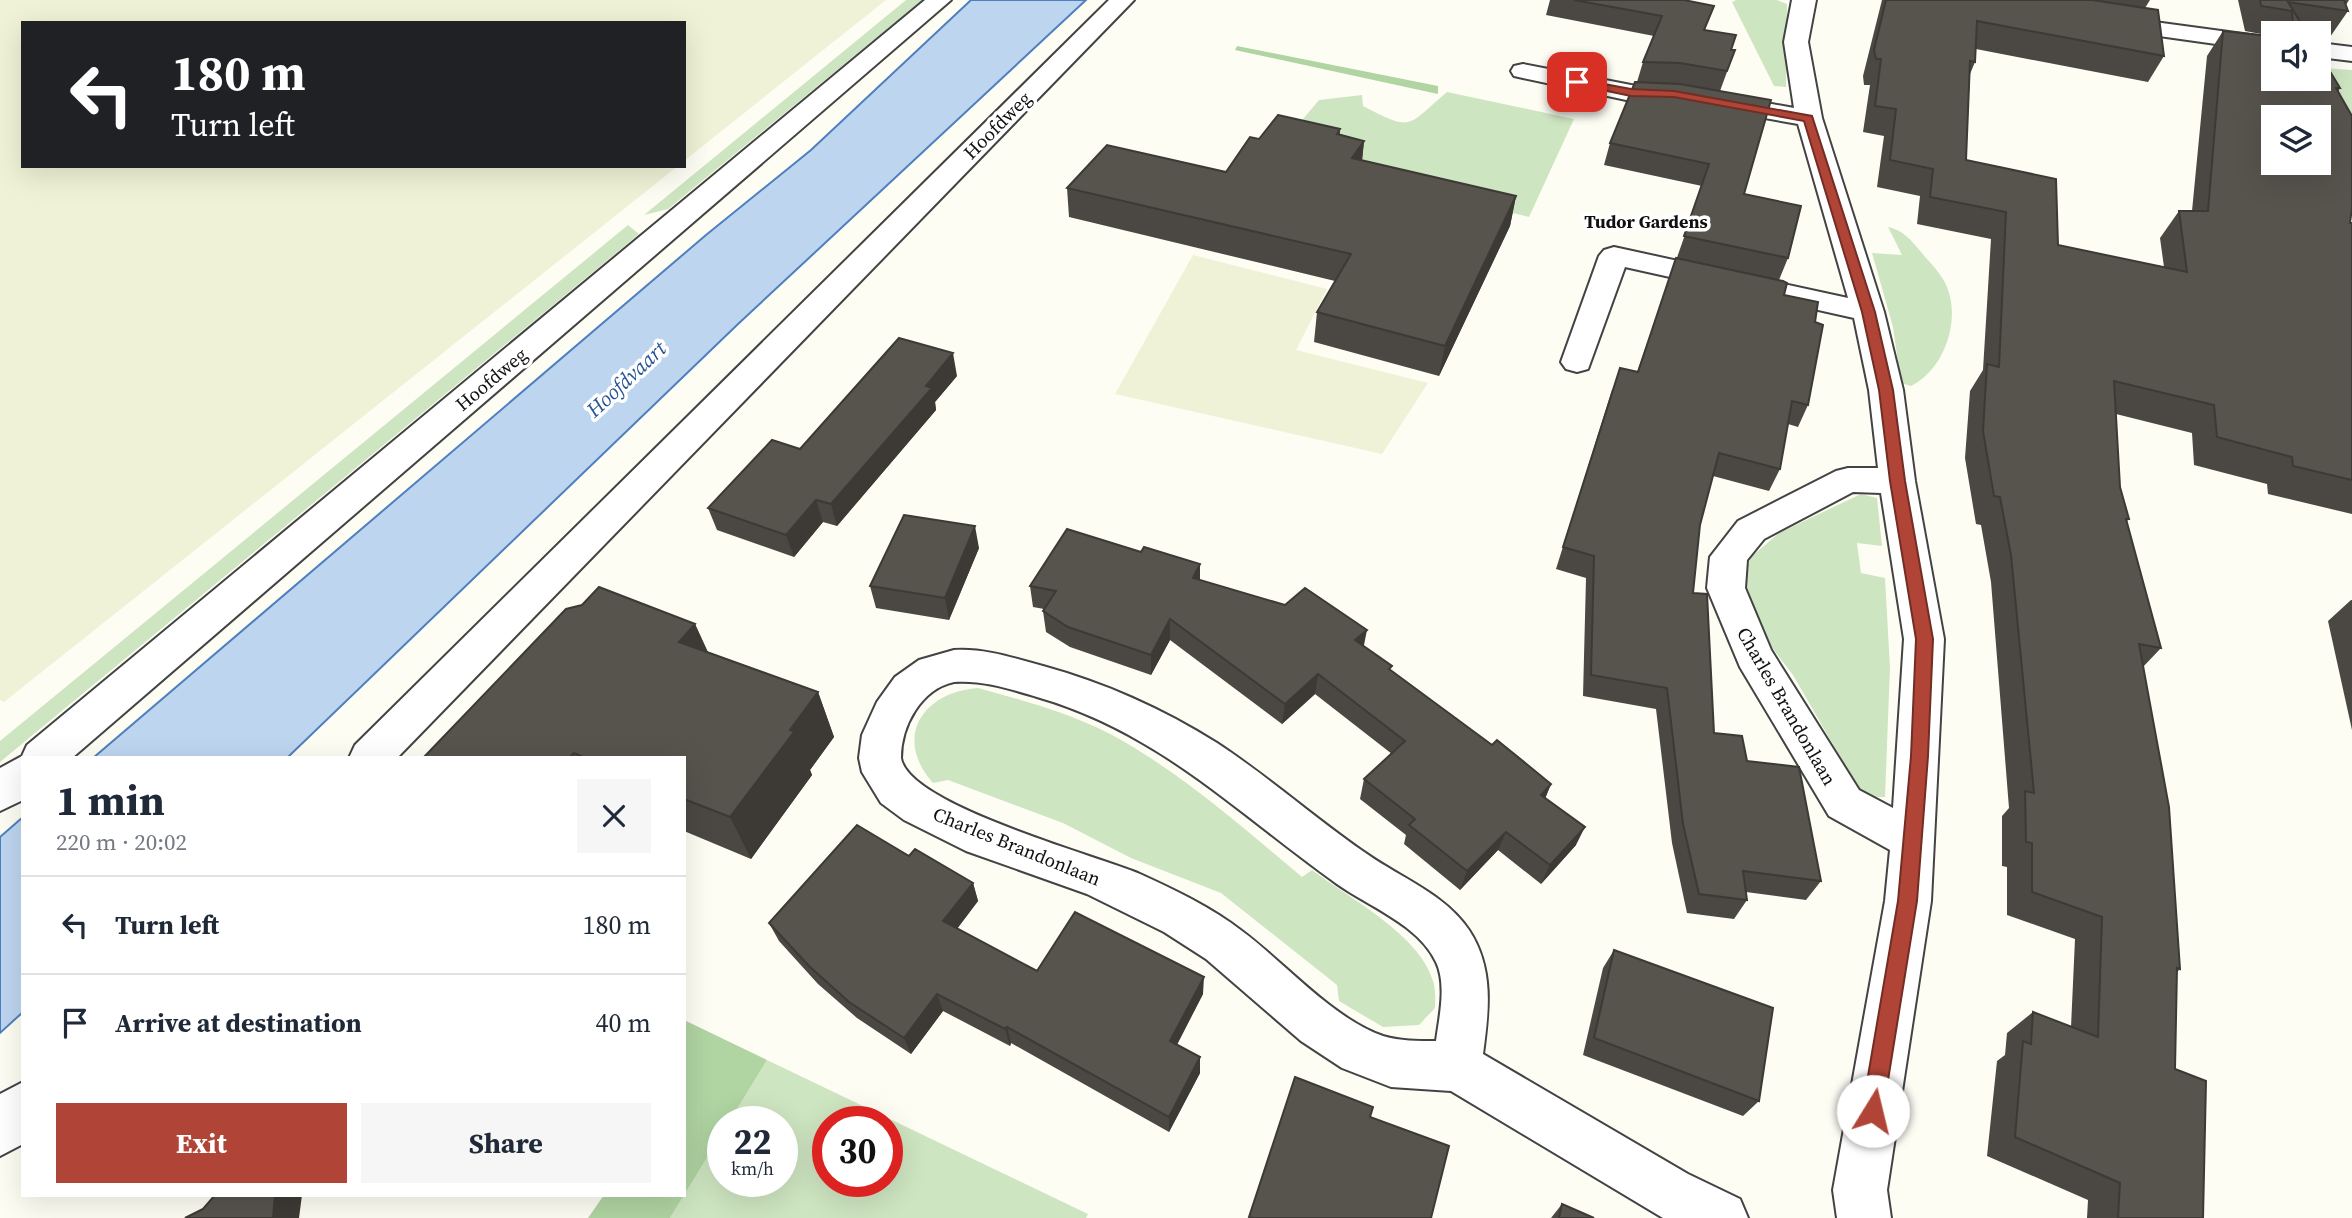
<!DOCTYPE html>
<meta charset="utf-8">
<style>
:root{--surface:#fff;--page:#f6f6f7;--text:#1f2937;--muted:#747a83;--line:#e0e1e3;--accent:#b04537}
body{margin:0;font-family:"Source Serif 4",serif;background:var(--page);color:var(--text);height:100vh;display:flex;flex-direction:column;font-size:26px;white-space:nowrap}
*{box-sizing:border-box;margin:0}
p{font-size:23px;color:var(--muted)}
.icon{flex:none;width:38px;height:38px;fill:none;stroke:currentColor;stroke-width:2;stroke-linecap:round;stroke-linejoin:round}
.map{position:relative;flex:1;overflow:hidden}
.details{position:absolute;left:21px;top:756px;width:665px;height:441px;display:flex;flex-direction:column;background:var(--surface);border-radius:0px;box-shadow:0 7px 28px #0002}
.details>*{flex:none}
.top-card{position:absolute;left:21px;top:21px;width:665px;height:147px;border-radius:0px;box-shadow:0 7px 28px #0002;background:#202124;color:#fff;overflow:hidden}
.controls{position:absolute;left:2261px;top:21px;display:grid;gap:14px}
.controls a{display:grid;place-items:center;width:70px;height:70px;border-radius:0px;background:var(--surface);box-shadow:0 7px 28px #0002;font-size:35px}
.speed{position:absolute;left:707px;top:1106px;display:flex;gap:14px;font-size:35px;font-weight:700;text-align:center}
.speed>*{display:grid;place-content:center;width:91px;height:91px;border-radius:50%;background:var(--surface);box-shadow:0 7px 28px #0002;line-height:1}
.speed small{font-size:18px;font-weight:400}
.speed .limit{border:10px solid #d22;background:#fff;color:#111}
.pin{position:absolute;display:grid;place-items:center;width:60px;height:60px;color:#fff;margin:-30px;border-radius:14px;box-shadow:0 4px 10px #0006}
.me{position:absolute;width:77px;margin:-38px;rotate:9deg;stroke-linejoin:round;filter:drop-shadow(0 0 5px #0008)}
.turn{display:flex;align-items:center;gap:24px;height:147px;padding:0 35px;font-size:32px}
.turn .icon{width:91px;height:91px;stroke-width:2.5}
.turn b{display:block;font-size:49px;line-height:60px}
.round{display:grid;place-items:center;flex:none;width:74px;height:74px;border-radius:0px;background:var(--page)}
.head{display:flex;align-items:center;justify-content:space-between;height:119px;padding:0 35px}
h1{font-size:42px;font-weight:700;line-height:52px}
.primary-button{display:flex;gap:14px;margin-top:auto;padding:14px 35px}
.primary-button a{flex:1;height:80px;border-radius:0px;background:var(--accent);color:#fff;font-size:28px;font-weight:700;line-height:80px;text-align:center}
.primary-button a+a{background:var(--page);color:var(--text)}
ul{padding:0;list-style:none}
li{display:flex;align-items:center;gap:21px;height:98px;padding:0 35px;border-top:2px solid var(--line)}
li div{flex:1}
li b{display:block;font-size:26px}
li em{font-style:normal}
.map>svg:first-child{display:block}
.farmland{fill:#eff2d6}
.green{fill:#cee5c1;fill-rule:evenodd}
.forest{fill:#b0d4a2}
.water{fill:#bed5f0;stroke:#4e7fbe;stroke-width:2}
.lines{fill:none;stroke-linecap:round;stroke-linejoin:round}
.minor-casing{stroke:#434343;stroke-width:4}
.minor{fill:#fff;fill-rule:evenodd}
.wall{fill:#4b4742}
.shaded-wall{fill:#3d3a36}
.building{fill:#57534d;stroke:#3d3a36;stroke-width:2;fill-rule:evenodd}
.route{fill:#b04537;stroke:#722d24;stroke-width:2}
.labels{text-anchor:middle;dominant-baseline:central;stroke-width:7;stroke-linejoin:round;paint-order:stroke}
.far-neighbourhood-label{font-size:18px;font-weight:bold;fill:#101010;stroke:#fff}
.street-label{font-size:19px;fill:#101010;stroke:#fff}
.water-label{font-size:21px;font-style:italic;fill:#275394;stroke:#fff}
</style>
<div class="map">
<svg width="2352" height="1218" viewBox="0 0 2352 1218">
<rect width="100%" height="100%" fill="#fefdf4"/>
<!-- farmland -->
<path class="farmland" d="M0 0H886L684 161V23H23V166H678L4 702 0 700Z
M1193 255 1327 289 1296 350 1428 383 1382 454 1115 394Z"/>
<!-- green -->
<path class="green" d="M906 0H922L668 209 644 215Z
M1736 0H1777L1787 4 1786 87 1774 86 1732 2Z
M2324 68 2352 70V117Z
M1447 92 1574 119 1529 217 1374 179 1348 163 1288 137 1319 100 1362 95 1363 106C1413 132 1406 127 1447 92Z
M628 225 639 234 0 762V741Z
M1888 227C1903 230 1911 240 1921 252 1930 263 1942 274 1947 287 1961 321 1944 370 1911 386L1901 383 1893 327 1872 253 1902 255Z
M1861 494 1877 498 1882 546 1857 543 1861 573 1885 578 1890 668 1885 797H1869L1858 788 1793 675 1757 628 1746 606 1743 578 1751 557 1779 533Z
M978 688C1026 701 1080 716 1123 741 1188 779 1245 829 1302 877L1312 870C1349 898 1420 935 1433 981 1436 989 1435 1000 1435 1008L1419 1025 1383 1027 1339 1001 1337 985 1221 893 1131 858 1063 823 948 780 933 783C893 738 922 692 978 688Z
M767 1060 1088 1214 1086 1218H670L723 1132V1181H782V1122H729ZM828 1122H887V1181H828Z"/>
<!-- forest -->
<path class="forest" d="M1237 46 1438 86V94L1235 50Z
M684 1020 767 1060 729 1122H723V1132L670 1218H588L604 1195H684Z"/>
<!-- water -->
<path class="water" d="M971 0H1086L737 325 287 758H93L706 235 811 150Z
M23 817V1012L0 1033V837Z"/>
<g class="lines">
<defs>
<path id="minor" d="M925 0H951L72 758H23V800L0 811V768L22 756 27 745Z
M1109 0H1134L397 758H349L355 745Z
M1792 0H1816L1808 42 1822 118 1884 312 1903 390 1915 481 1944 639 1931 901 1887 1190 1891 1218H1837L1833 1190 1885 901 1890 850 1829 816 1740 667 1707 588 1710 557 1738 521 1836 471 1848 468H1878L1869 390 1854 318 1625 267 1588 369 1577 372 1566 369 1561 362 1599 256 1604 250 1614 247 1848 298 1798 124 1674 102 1631 101 1523 78 1514 76 1511 71 1514 66 1523 64 1631 85 1674 86 1794 108 1784 42ZM1853 492 1881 493 1904 639 1893 808 1859 790 1771 650 1745 588 1747 560 1764 539Z
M2110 16 2273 38V52L2102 28 2098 23 2102 18Z
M2319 43 2352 47V61L2319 57Z
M954 650C984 648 1014 658 1043 666 1105 683 1163 709 1217 743 1269 777 1316 819 1367 854 1401 878 1445 894 1469 930 1494 968 1489 1010 1483 1054L1688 1174 1740 1199 1748 1218H1663L1451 1091 1391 1087 1342 1068 1301 1041 1206 959 1164 932 1087 894 966 851 904 820 881 803 862 772 859 758 862 735 877 702 895 677 919 660ZM954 682C983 680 1010 689 1037 697 1159 732 1237 813 1337 884 1368 906 1419 925 1436 962 1447 985 1439 1018 1436 1041 1418 1041 1400 1041 1383 1036 1333 1019 1284 962 1242 931 1211 907 1175 890 1140 874 1095 855 908 805 901 758 901 726 921 689 954 682Z
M23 1082V1144L0 1156V1094Z"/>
</defs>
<!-- minor casing -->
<use href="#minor" class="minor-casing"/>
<!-- minor -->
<use href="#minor" class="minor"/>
</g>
<!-- wall -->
<path class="wall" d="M1550 0H1684L1706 30 1731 50H1735L1720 91 1744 194 1788 258 1779 280 1784 295 1815 322 1808 405 1798 427 1788 424 1780 469 1769 491 1713 476 1700 525 1693 593 1714 733 1747 761 1821 881 1806 900 1746 892 1747 900 1734 919 1687 913 1672 843 1656 709 1583 696 1586 578 1556 569 1612 390 1637 372 1702 186 1604 165 1610 143 1637 82 1643 62 1654 36 1546 15Z
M1882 0H2150L2145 8 2164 56 2148 82 1976 49 1975 62 1970 74 1966 160 2058 245 2164 267 2160 238 2179 211H2192L2207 56 2223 31 2260 35 2261 34 2245 31 2238 0H2349L2346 5 2348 11 2330 37 2319 35V33H2273L2340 88 2338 92 2350 223H2352V514L2268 494 2267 484 2194 465 2192 433 2116 414 2120 487 2129 519 2126 522 2161 648 2143 667 2180 969 2177 972 2175 1069 2203 1218H2087L2088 1200 1987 1156 1997 1061 2005 1055 2007 1033 2033 1012 2071 1027 2075 939 2007 915V867L2002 866V816L2009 808 1991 582 1981 525 1976 524 1965 458 1970 391 1983 370 1991 239 1917 224 1920 196 1877 187 1884 136 1863 132 1870 85H1864L1863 76Z
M1340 129V134L1364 141 1362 161 1516 196 1510 226 1439 376 1314 342 1317 312 1335 281 1069 217 1067 188 1226 172 1259 139Z
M957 376 935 402 936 410 837 526 823 522 794 557 717 530 708 508 800 449Z
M979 548 949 620 876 608 870 586Z
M1141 552 1200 564V580L1364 646 1391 671 1492 745 1551 784 1545 798 1576 845 1541 884 1498 850 1460 890 1404 844 1406 835 1360 799 1364 779 1392 754 1315 694 1282 724 1170 640 1151 675 1070 647 1046 632 1043 611 1044 609 1033 607 1030 586Z
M2351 600H2352V730L2328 621Z
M695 624 708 652 818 692 834 737 810 770 812 775 751 859 684 831V758H423Z
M909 856 973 883 978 901 957 929 1037 971 1203 994 1177 1045 1200 1057V1073L1169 1132 1011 1043 1010 1046 943 1011 911 1054 857 1018 818 984 779 941 769 923Z
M1614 950 1759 1101 1743 1116 1583 1055 1603 968Z
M1562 1204 1594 1218H1551Z"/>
<!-- shaded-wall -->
<path class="shaded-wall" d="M1364 141 1361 169 1352 158Z
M1516 196 1510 226 1439 376 1445 346Z
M953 353 957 376 935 402 936 410 837 526 831 504Z
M816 500 823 522 794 557 786 535Z
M975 526 979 548 949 620 945 598Z
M1200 564V585L1193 578Z
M1170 619V640L1151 675V655Z
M695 624 715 669 679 642Z
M1367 630 1363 650 1355 640Z
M1318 674 1315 694 1282 724 1285 704Z
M818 692 834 737 810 770 812 775 751 859 730 817 790 730Z
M1551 784 1543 804 1541 795Z
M1585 827 1576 845 1541 884 1550 865Z
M1506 832 1498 850 1460 890 1467 871Z
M973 883 978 901 949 939 943 921Z
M1204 977 1203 994 1170 1057V1041Z
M937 994 943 1011 911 1054 904 1038Z
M1007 1027 1011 1043 1010 1046 1005 1029Z
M1200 1057V1073L1169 1132V1117Z
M275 1195H302L299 1218H273Z"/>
<!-- building -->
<path class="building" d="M1574 0H1684L1714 6 1704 30 1736 35 1731 50H1735L1727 71 1680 63 1643 62 1662 16Z
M1886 0H2092L2158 10 2164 56 1977 21 1975 62 1970 61 1966 160 2056 179 2058 245 2187 272 2179 211H2208L2223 31 2269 36 2266 25 2290 29 2293 26 2292 11 2261 6 2260 0H2344L2348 11 2288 2 2307 33H2273V79H2319V53L2340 88H2336L2352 116V208L2350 223H2352V480L2293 466 2292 457 2217 437 2214 405 2114 381 2120 487 2129 519H2126L2161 648 2139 644 2169 807 2180 969 2177 968 2175 1069 2206 1081 2203 1218H2118L2120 1183 2015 1137 2023 1041 2031 1044 2033 1012 2098 1037 2102 917 2032 892V843L2026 842 2025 791 2034 793 2011 555 2000 497 1994 496 1983 431 1987 364 1999 367 2006 212 1930 197 1933 169 1890 160 1896 109 1875 106 1881 59H1876L1874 50ZM2273 117H2319V163H2273Z
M1635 82 1680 84 1771 100 1744 194 1801 206 1788 258 1684 236 1709 164 1610 143Z
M1278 115 1340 129 1337 134 1364 141 1352 158 1516 196 1445 346 1317 312 1351 254 1067 188 1107 145 1226 172 1250 137 1259 139Z
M1676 258 1783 281 1787 283 1784 295 1818 302 1815 322 1823 325 1808 405 1792 401 1780 469 1719 453 1700 525 1693 593 1707 594 1714 733 1742 736 1747 761 1799 767 1821 881 1743 871 1747 900 1699 894 1683 824 1667 688 1591 675 1594 556 1563 547 1620 368 1638 372Z
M899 338 953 353 926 386 932 388 831 504 816 500 786 535 708 508 772 440 800 449Z
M904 515 975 526 945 598 870 586Z
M1067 529 1141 552 1144 547 1200 564 1193 578 1285 605 1305 588 1367 630 1355 640 1392 666 1389 669 1492 745 1497 740 1551 784 1541 795 1585 827 1550 865 1506 832 1467 871 1409 825 1415 819 1364 779 1405 741 1318 674 1285 704 1170 619 1151 655 1068 627 1043 611 1056 591 1030 586Z
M599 587 695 624 679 642 818 692 790 730 794 732 730 817 684 799V758H585L574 753 569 758H423L566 609 582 605Z
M857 825 909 856 915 849 973 883 943 921 1037 971 1075 912 1204 977 1170 1041 1200 1057 1169 1117 1007 1027 1005 1029 937 994 904 1038 849 1002 809 966 769 923Z
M1614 950 1773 1008 1759 1101 1594 1038Z
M1295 1077 1373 1107 1370 1117 1449 1146 1431 1218H1253L1249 1217Z
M215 1195H275L273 1218H185L203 1209Z
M1562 1204 1594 1218H1559Z"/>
<!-- route -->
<path class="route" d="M1577 79 1631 89 1674 91 1812 116 1875 312 1893 390 1905 481 1933 639 1928 756 1917 901 1883 1111 1880 1119 1873 1122 1865 1119 1862 1111 1898 901 1911 756 1916 639 1890 481 1879 390 1862 312 1804 121 1674 97 1631 96 1573 84V80Z"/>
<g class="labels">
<!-- far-neighbourhood labels -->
<g class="far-neighbourhood-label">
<text x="1646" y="221">Tudor Gardens</text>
</g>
<!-- street labels -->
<g class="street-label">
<text transform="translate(997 125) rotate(-45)">Hoofdweg</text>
<text transform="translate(491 379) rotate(-40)">Hoofdweg</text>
<text transform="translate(1787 706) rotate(60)">Charles Brandonlaan</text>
<text transform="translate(1017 846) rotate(22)">Charles Brandonlaan</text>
</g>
<!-- water labels -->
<g class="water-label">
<text transform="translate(626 379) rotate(-43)">Hoofdvaart</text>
</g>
</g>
</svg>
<div class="controls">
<a><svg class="icon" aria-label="sound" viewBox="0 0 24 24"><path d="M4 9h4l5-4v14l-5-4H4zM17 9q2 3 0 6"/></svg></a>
<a><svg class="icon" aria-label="layers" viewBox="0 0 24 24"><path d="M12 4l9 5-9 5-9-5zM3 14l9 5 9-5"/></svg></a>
</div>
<div class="speed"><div>22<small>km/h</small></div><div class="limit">30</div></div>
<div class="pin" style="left:1577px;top:82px;background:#d93025"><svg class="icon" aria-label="arrive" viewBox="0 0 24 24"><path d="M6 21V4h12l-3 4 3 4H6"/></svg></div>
<svg class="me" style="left:1873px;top:1111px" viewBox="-20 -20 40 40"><circle r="19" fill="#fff"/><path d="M0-13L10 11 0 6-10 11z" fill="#b04537"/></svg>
<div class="top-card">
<div class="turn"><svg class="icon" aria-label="left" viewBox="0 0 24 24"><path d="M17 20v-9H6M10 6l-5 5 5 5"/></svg><div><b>180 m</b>Turn left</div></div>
</div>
<section class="details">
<div class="head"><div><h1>1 min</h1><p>220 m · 20:02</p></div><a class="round"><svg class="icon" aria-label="close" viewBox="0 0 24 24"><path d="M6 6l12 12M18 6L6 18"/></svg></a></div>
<ul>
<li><svg class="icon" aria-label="left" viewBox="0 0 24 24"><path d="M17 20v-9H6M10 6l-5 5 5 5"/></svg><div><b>Turn left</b></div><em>180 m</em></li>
<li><svg class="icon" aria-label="arrive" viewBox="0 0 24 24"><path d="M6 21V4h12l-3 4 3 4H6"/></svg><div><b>Arrive at destination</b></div><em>40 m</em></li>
</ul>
<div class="primary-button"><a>Exit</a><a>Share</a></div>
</section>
</div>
